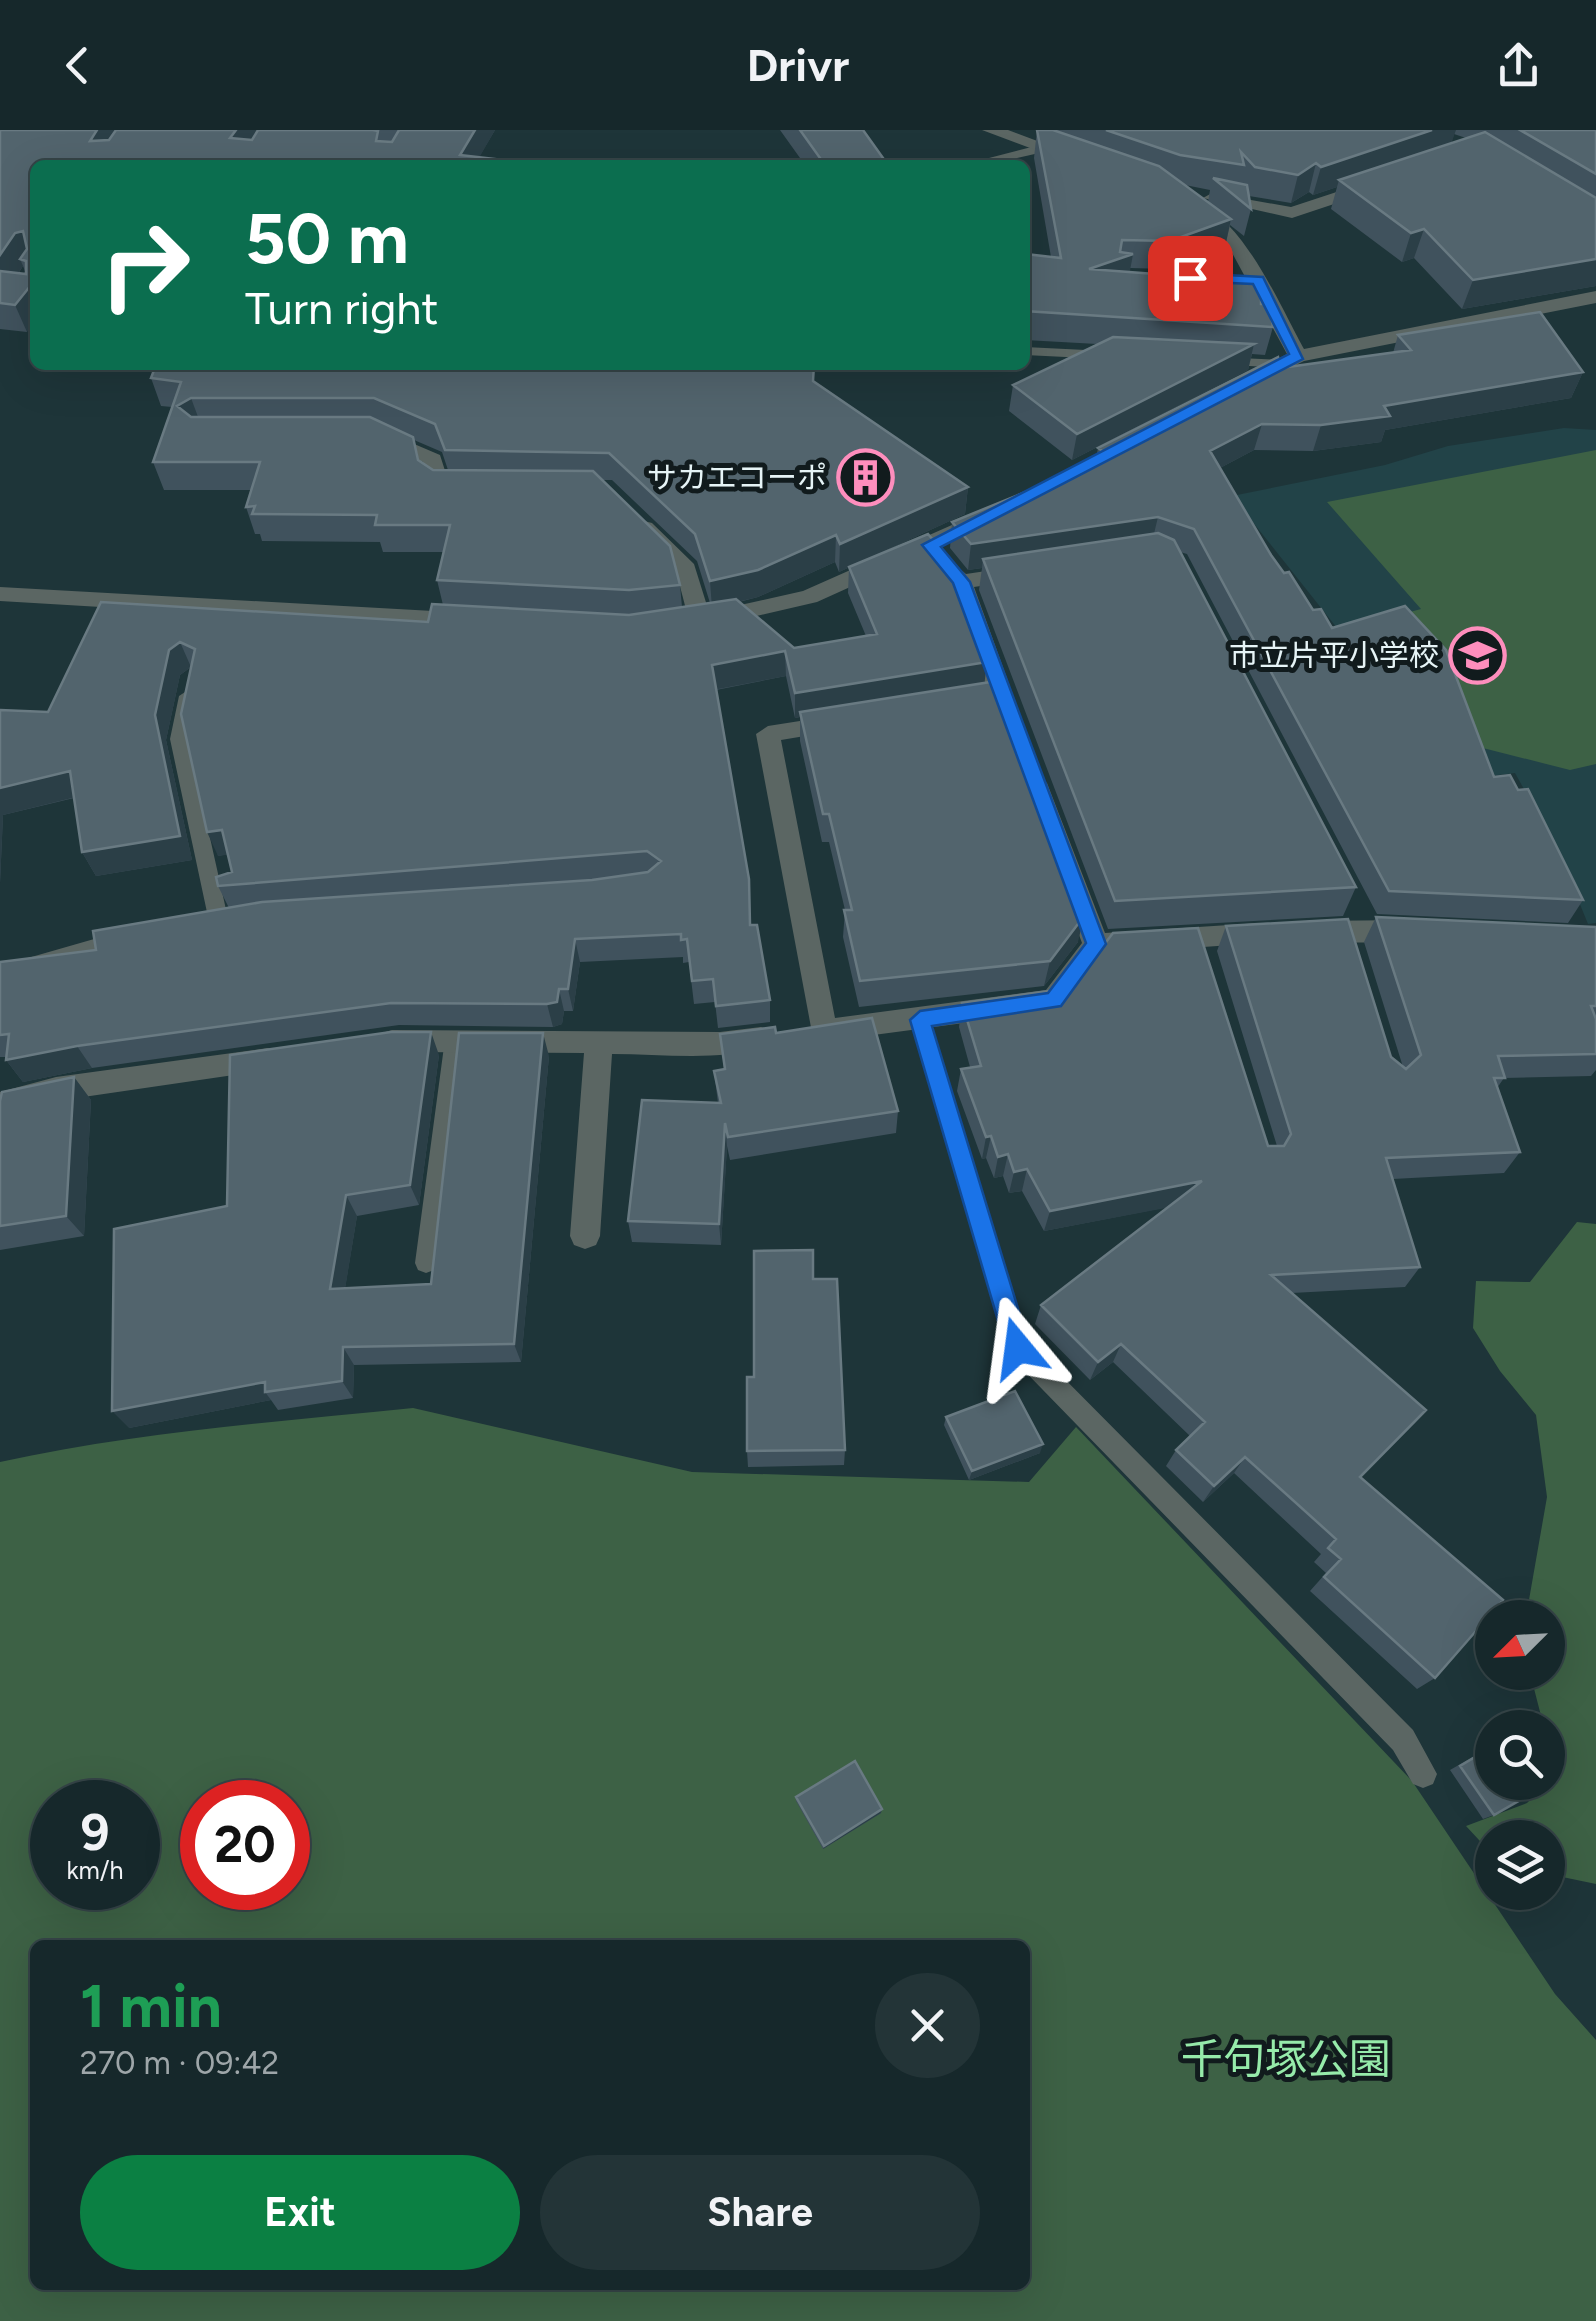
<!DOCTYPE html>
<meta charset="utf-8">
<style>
:root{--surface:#16282b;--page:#233437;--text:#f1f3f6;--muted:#9ea6a9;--line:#354447;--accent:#0b8043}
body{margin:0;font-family:Figtree,"Noto Sans JP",sans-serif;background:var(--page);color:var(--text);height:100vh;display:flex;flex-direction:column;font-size:38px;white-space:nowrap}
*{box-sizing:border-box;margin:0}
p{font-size:32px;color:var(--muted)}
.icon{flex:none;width:55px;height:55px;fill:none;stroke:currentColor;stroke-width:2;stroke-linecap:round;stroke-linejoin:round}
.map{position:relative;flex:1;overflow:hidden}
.details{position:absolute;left:30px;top:1810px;width:1000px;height:350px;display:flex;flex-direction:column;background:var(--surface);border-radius:15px;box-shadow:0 10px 40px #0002,0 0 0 2px var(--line)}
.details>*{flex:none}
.banner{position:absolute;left:30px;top:30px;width:1000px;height:210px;border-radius:15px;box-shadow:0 10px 40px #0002,0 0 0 2px var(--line);background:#0b6e4f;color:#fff;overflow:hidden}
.needle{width:65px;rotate:246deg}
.controls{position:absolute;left:1475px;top:1470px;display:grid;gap:20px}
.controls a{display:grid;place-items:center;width:90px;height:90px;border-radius:50%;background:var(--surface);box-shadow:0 10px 40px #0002,0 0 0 2px var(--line);font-size:50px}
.speed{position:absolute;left:30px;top:1650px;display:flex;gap:20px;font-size:50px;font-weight:700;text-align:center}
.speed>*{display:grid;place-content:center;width:130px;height:130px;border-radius:50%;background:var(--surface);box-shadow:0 10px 40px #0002,0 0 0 2px var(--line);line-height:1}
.speed small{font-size:25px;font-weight:400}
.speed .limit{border:15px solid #d22;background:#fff;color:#111}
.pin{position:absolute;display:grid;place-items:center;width:85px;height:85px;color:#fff;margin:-42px;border-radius:20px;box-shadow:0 5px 15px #0006}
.me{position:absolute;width:110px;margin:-55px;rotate:344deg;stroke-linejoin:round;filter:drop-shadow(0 0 8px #0008)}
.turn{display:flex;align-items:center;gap:35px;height:210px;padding:0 50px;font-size:45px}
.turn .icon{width:130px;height:130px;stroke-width:2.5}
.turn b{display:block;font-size:70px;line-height:85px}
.round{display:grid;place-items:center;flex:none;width:105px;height:105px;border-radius:52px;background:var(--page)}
.headline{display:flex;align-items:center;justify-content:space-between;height:170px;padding:0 50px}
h1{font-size:60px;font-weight:700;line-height:75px;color:#1e9e55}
.cta{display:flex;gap:20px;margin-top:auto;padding:20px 50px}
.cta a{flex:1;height:115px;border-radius:60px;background:var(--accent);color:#fff;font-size:40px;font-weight:700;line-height:115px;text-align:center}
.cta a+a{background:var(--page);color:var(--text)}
header{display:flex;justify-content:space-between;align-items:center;height:130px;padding:0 50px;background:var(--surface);font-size:45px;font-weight:700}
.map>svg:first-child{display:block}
.built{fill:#224348}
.green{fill:#3d6145;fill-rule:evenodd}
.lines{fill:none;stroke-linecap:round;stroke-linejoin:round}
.lane{fill:#5b6663;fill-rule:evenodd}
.street{fill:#5b6663;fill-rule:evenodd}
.wall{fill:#40525d;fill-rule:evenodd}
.shaded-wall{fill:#2b3f47}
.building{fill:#52646d;stroke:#697a82;stroke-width:2.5}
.route{fill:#1a73e8;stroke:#114b97;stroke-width:2.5}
.labels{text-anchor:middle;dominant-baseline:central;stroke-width:10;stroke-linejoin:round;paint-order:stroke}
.far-poi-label{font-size:30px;fill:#e6f4f6;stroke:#111b1d;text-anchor:end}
.near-park-label{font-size:42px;fill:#96ebaa;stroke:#111b1d}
</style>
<header><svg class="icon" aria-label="back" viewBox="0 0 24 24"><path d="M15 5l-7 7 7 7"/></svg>Drivr<svg class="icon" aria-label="share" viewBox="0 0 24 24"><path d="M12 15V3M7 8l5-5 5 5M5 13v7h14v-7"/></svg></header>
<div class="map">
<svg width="1596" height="2191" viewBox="0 0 1596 2191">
<rect width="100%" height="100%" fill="#1e3539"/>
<!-- built -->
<path class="built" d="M1564 298 1596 300V793L1588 794 1557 718 1515 643 1440 652 1384 557 1232 366 1385 335 1448 316Z"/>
<!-- green -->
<path class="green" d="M1596 320V634L1570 640 1479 617 1399 485 1421 479 1327 372Z
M1577 1092 1596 1094V1754L1548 1744V1708H1492V1724L1466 1696 1527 1673 1556 1644 1530 1543 1548 1542V1488L1526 1487 1547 1367 1536 1285 1500 1241 1473 1198 1476 1151 1530 1152Z
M413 1278 692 1342 1029 1352 1076 1297 1412 1651 1555 1864 1596 1910V2191H0V1332C135 1302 275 1292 413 1278ZM52 1672H138V1758H52ZM202 1672H288V1758H202ZM35 1815H1025V2155H35Z"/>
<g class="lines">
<!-- lane -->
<path class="lane" d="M1043 14 1048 15V21L986 35H962Z
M1176 144 1258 146 1265 150 1258 154 1181 151 1174 147Z
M1025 217 1106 221 1113 225 1106 229 1025 225Z
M1218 227 1284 230 1291 234 1284 238 1213 234V228Z
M188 560 197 566 188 609 229 793 226 798 202 804 192 796 195 791 208 787 170 609 179 566Z
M122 801 132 809 129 814 0 852V836Z
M920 882 930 890 1028 1212 1413 1600 1437 1644 1433 1654 1423 1658 1413 1654 1393 1620 1010 1226 910 890Z
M455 901 465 909 437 1133 434 1140 426 1143 418 1140 415 1133 445 909Z"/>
<!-- street -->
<path class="street" d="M982 0H1008L1080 27 1065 31Z
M1370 51 1379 56 1376 60 1292 88 1203 68 1212 63 1291 77Z
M1189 76C1235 69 1284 184 1304 219L1596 161V173L1304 231 1242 261 1232 255 1235 251 1287 224 1224 108 1189 84Z
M379 299 440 325 448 350 468 352 471 357 460 364 431 362 423 332 372 309V301Z
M1130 307 1140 313 1137 317 1037 370H1021L1018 365Z
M988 379 996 381V391L817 472 700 499 689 491 676 441 633 398 644 391 652 393 694 434 709 482 803 461Z
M948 429 966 444 1020 436 1031 443 1020 450 974 457 1021 587 1017 593H1001L997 587 950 454 937 436Z
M0 457 469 483 480 491 469 499 0 471Z
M838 585 850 593 847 599 781 610 835 888 1046 860 1082 813 1023 653 1035 644 1047 653 1105 803 1260 793 1273 803 1260 813 1104 824 1064 878 1054 881 836 910 813 908 756 604 768 596Z
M1410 790 1423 800C1414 816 1307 817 1298 801L1311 791Z
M761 897 771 900 775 908 771 916C722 932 663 924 612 924L600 1106 596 1115 585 1119 574 1115 570 1106 584 923 392 922 382 919 378 911 382 903 392 900 720 902Z
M268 918 278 921 282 929 278 937 268 940 56 971 0 986V962L56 947Z"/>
</g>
<!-- wall -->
<path class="wall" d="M0 0H495L479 27 520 32V35H35L27 202 0 199ZM23 136 26 144H18Z
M780 0H863L888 35H805Z
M1037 0H1596V156L1462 179 1414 128 1402 132 1331 79 1337 57 1313 65 1309 62 1291 73 1249 66 1251 79 1244 106 1230 95 1225 117 1165 139 1130 138 1129 142 1261 174 1273 197 1265 225 1252 224 1248 240 1072 330 1009 281 1013 255 1097 214 1025 210V124L1051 127 1034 28ZM1454 4 1466 8 1451 13ZM1185 55 1210 60 1208 72Z
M1398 205 1583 242 1571 268 1385 300 1381 312 1313 321 1254 320 1220 338 1271 425 1313 480 1494 647 1583 770 1568 793 1377 784 1187 424 1180 422 1356 757 1343 786 1108 799 979 460 982 438 968 440 950 418 952 392 1095 334 1098 318 1280 238 1393 223Z
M151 235H814V251L968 357 965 384 839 442 835 432 758 467 739 472 794 518 866 506 848 463 849 437 985 553 1078 812 1044 856 859 877 843 807 845 780 829 712H822L800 611V587L795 588 786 546 716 560 750 795 770 870V892L718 898 715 872 694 874 689 832 683 833V827L580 832 573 881H564L562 894 553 897 399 895 92 938 23 952 6 930V927H0V832L96 820 229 778 218 756 232 742 228 724 218 726 191 537 180 545 166 610 192 730 96 746 82 722 74 668 3 685 0 753V580L48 582 101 472 428 492 443 475 437 450 443 422H383L380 412 262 411 260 404H255L246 377 251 360H164L153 332 172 277 161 276 151 248 154 240ZM414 310 442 322 448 340H433L419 331ZM602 350H612L697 431 710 473 682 477 680 455ZM611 748 592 750 528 755Z
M1376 787 1596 797V940L1591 946 1504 948 1497 958 1520 1022 1504 1043 1393 1049 1420 1137 1405 1157 1292 1163 1435 1548 1417 1559 1310 1461 1326 1443 1314 1432 1321 1424 1234 1343 1203 1372 1166 1336 1176 1320 1190 1306 1113 1232 1090 1250 1035 1194 1041 1175 1168 1077 1044 1101 1022 1061 1009 1063 1003 1046 994 1048 986 1028 982 1029 957 961 961 939 970 937 959 897 962 873 1268 1016H1277L1217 821 1226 796 1403 937 1364 812Z
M776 903 898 981 896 1003 730 1030 727 1016 721 1115 632 1112 628 1091 718 973 714 941 724 939 720 904Z
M439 925 419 1075 357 1086 345 1158 431 1154 549 926 521 1232 354 1235 353 1268 278 1280 271 1270 129 1298 227 1076Z
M74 947 91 970 84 1106 0 1120V971Z
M813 1149 845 1320 844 1335 748 1337 747 1321 754 1247Z
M946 1287 1040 1323 969 1350 944 1295Z
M1492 1616 1494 1685 1483 1689 1450 1640Z
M796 1667 881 1683 823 1719 796 1671Z"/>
<!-- shaded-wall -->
<path class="shaded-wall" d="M97 0H124L101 35 90 11Z
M236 0H262L239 35 230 8Z
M475 0H495L475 35 460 25Z
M1432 0H1456L1449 20 1339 50 1337 57 1313 65 1321 37Z
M1316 33 1309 62 1291 73 1298 45Z
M1231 89 1225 117 1165 139 1170 111Z
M1424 99 1414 128 1402 132 1411 103Z
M23 101 34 128 20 129 23 136 5 162 0 150V125L15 103Z
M1133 124 1128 152 1089 139Z
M1596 129V156L1462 179 1473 150Z
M35 150V192L27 202 15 175Z
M1254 214 1248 240 1072 330 1077 304Z
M1583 242 1571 268 1385 300 1381 312 1313 321 1321 295 1384 276Z
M191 268 201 295 177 276Z
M1262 294 1254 320 1203 347 1210 321Z
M968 357 965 384 839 442 840 414Z
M1158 387 1152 412 983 429 982 438 968 440 971 414Z
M836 405 835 432 758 467 712 478 710 451Z
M180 512 191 537 180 545 166 610 192 730 96 746 82 722 155 585 169 520Z
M785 521 786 546 713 560 712 535Z
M987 532 984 557 800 582V587L795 588V563Z
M70 641 84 665 3 685 0 753V658Z
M222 700 233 724 218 726 207 702Z
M1084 786 1078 812 1044 856 1050 831Z
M575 809 580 832 573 881 568 859Z
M559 859 564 881 562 894 553 897 547 874Z
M431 902 439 925 419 1075 410 1055Z
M543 903 549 926 521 1232 514 1214Z
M77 916 92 938 23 952 6 930Z
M74 947 91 970 84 1106 66 1086Z
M725 993 727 1016 721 1115 719 1094Z
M991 1006 986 1028 982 1029 986 1007Z
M1008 1024 1003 1046 994 1048 998 1027Z
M1027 1039 1022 1061 1009 1063 1014 1042Z
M1202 1051 1192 1073 1044 1101 1050 1081Z
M346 1065 357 1086 342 1178 330 1159Z
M1121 1214 1113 1232 1090 1250 1098 1232Z
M343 1217 354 1235 353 1268 342 1251Z
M265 1252V1262L271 1270 129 1298 112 1281Z
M1043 1314 1040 1323 969 1350 972 1341Z
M1245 1327 1234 1343 1203 1372 1214 1356Z
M882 1679 881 1683 823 1719 824 1716Z"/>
<!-- building -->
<path class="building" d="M0 0H97L90 11 109 10 116 0H236L230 8 252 10 258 0H373L378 1 376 11 392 12 399 0H475L460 25 520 32 518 35H35V150L15 175 0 173V141L26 144V131L20 129 27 119 23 101 15 103 0 125Z
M800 0H863L888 35H825Z
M1037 0H1053L1159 36 1231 89 1170 111 1122 110 1120 122 1133 124 1089 139 1261 152V174H1269L1273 197 1025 181V124L1061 128Z
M1106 0H1432L1321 37 1316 33 1298 45 1255 37 1241 22 1244 35 1180 25Z
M1520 0H1596V44Z
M1485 2 1596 68V129L1473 150 1424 99 1411 103 1339 50Z
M1213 48 1247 55 1251 79Z
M1540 182 1583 242 1384 276 1390 286 1321 295 1262 294 1210 321 1271 425 1284 443 1289 442 1313 480 1321 479 1332 498 1405 476 1446 520 1494 647 1510 645 1518 660 1528 659 1583 770 1389 761 1194 399 1158 387 971 414 952 392 1111 327 1098 318 1278 227 1280 238 1411 220 1398 205Z
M1113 207 1254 214 1077 304 1013 255Z
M156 235H814L813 251 968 357 840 414 836 405 758 440 710 451 695 404 609 323 445 320 435 294 374 268H191L177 276 191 287H370L413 307 418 330 433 340 593 341 670 416 680 455 629 460 437 450 450 395H375L377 385 252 384 255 376 246 377 260 332H153L181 252 151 248Z
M1158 403 1174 410 1356 757 1115 771 983 429Z
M928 404 950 430 987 532 795 563 785 521 712 535 749 749 750 795H757L770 870 716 876 713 849 692 851 687 809 681 810V804L575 809 568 859H559L557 872 547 874 391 873 77 916 6 930 9 904 0 905V832L96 820 93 801 262 772 592 750 648 742 661 731 647 721 218 756 216 747 232 742 222 700 207 702 181 584 195 519 180 512 169 520 155 585 180 706 82 722 70 641 0 658V580L48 582 101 472 428 492 432 474 629 485 736 469 794 518 877 504 849 437Z
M997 551 1084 786 1050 831 860 851 844 780H852L829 684H823L800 582Z
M1376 787 1596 797V876H1591L1596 889V924L1498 926 1505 948H1494L1520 1022 1386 1028 1420 1137 1271 1145 1426 1280 1360 1347 1503 1470 1435 1548 1324 1447 1341 1429 1328 1418 1336 1409 1245 1327 1214 1356 1176 1320 1205 1292 1121 1214 1098 1232 1041 1175 1202 1051 1050 1081 1027 1039 1014 1042 1008 1024 998 1027 991 1006 986 1007 961 939 981 936 962 873 1071 858 1113 803 1198 798 1268 1016H1284L1291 1004 1226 796 1348 789 1391 927 1406 939 1421 925Z
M872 888 898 981 728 1007 725 993 719 1094 628 1091 642 970 721 973 714 941 725 939 720 904 775 897 776 903Z
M391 902H431L410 1055 346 1065 330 1159 431 1154 459 903H543L514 1214 343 1217 342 1251 265 1262V1252L112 1281 114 1099 227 1076 230 925Z
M74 947 66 1086 0 1096V971L2 962Z
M813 1120V1149H837L845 1320 747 1321V1247H754V1121Z
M1015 1261 1043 1314 972 1341 946 1287Z
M1492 1617V1652H1540L1543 1657 1494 1685 1460 1636Z
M855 1631 882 1679 824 1716 796 1667Z"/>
<!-- route -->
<path class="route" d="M1190 143 1263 147 1303 229 941 417 970 452 1106 814 1061 876 932 896 1030 1218 1018 1229 1006 1218 910 890 920 881 1048 863 1086 813 953 453 922 415 1289 224 1253 154 1185 151Z"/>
<!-- icons -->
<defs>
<symbol id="building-ring" viewBox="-11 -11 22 22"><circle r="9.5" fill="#111b1d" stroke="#fe8ebd" stroke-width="1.5"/><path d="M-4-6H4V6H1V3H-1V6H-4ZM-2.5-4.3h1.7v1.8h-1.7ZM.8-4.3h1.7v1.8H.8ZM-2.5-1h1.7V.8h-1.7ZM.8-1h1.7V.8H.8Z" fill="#fe8ebd"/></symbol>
<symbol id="school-ring" viewBox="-11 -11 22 22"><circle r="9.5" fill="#111b1d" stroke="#fe8ebd" stroke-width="1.5"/><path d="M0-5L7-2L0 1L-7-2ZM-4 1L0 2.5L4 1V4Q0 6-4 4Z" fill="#fe8ebd"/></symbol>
</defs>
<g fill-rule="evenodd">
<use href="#building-ring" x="834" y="316" width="63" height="63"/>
<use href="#school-ring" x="1446" y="494" width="63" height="63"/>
</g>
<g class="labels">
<!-- far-poi labels -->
<g class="far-poi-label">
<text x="827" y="347">サカエコーポ</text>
<text x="1439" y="525">市立片平小学校</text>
</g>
<!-- near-park labels -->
<g class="near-park-label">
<text x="1286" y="1929">千句塚公園</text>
</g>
</g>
</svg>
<div class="controls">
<a><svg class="needle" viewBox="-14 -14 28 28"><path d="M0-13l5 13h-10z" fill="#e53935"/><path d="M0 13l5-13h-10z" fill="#9ea6a9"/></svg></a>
<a><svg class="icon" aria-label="search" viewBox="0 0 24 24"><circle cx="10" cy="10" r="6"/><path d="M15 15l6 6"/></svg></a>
<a><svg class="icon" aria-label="layers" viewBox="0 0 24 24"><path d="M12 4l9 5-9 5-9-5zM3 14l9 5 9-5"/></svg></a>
</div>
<div class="speed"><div>9<small>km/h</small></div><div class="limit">20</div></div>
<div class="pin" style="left:1190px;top:148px;background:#d93025"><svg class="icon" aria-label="arrive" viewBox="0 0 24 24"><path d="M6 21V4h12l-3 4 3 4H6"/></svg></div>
<svg class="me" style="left:1018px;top:1218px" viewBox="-20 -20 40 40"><path d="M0-17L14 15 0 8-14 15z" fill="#1a73e8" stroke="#fff" stroke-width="4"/></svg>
<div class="banner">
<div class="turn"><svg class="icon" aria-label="right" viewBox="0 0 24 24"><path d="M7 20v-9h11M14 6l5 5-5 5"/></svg><div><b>50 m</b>Turn right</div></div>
</div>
<section class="details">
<div class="headline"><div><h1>1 min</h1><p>270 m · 09:42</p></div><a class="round"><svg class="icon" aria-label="close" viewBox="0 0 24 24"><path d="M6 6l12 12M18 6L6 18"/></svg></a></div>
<div class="cta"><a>Exit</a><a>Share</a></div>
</section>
</div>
